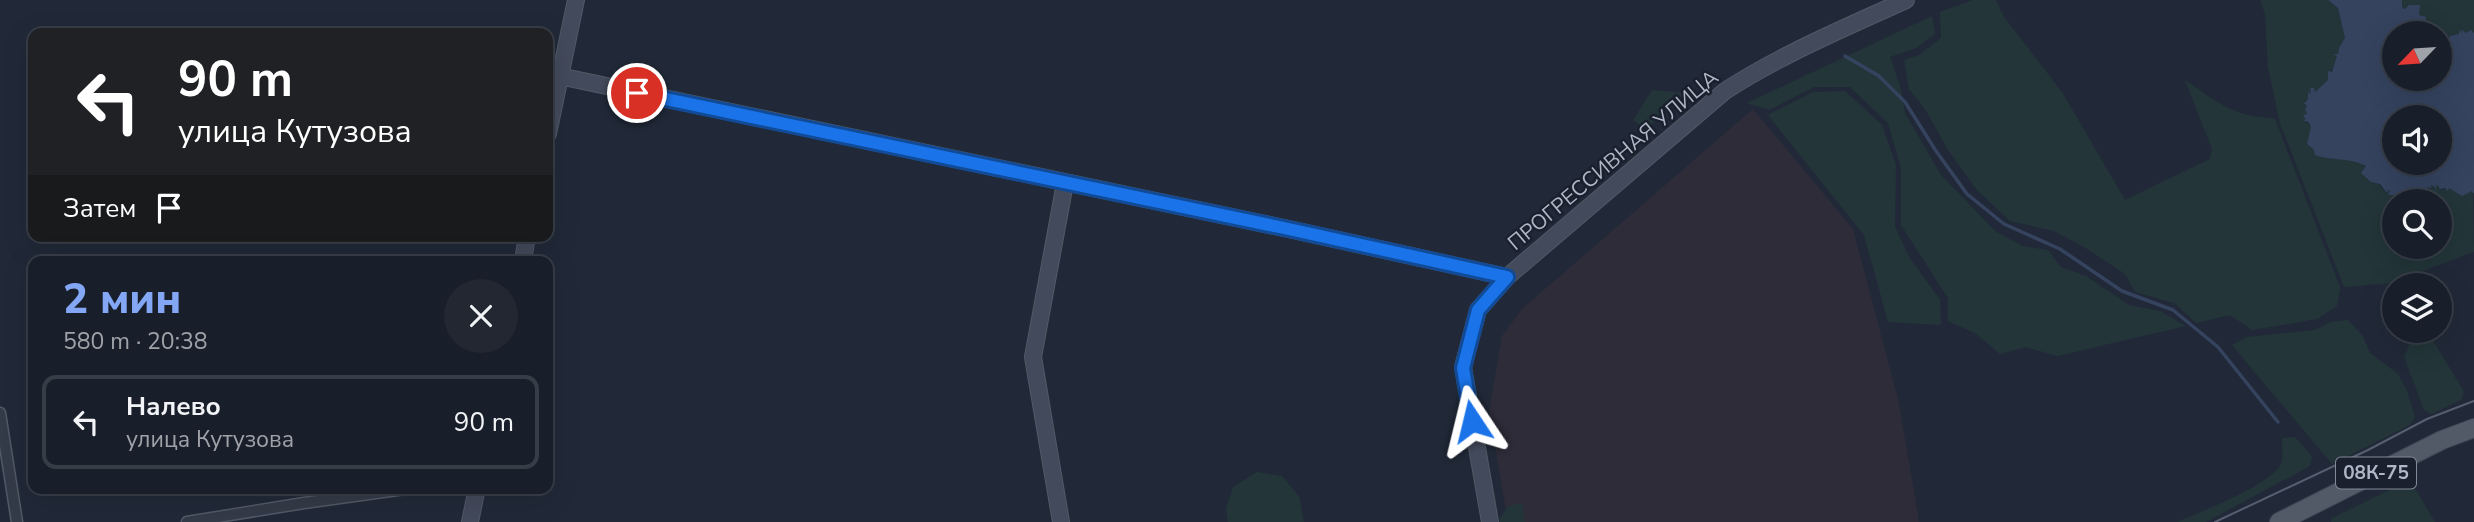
<!DOCTYPE html>
<html lang="ru">
<meta charset="utf-8">
<style>
:root{--surface:#191f2a;--page:#222732;--text:#f1f3f6;--muted:#9fa2a8;--line:#373d47;--accent:#83a7f5}
body{margin:0;font-family:"Nunito Sans",sans-serif;background:var(--page);color:var(--text);height:100vh;display:flex;flex-direction:column;font-size:26px;white-space:nowrap}
*{box-sizing:border-box;margin:0}
p{font-size:23px;color:var(--muted)}
.icon{flex:none;width:38px;height:38px;fill:none;stroke:currentColor;stroke-width:2;stroke-linecap:round;stroke-linejoin:round}
.map{position:relative;flex:1;overflow:hidden}
.side{position:absolute;left:28px;top:256px;width:525px;height:238px;display:flex;flex-direction:column;background:var(--surface);border-radius:14px;box-shadow:0 7px 28px #0002,0 0 0 2px var(--line)}
.side>*{flex:none}
.top-card{position:absolute;left:28px;top:28px;width:525px;height:214px;border-radius:14px;box-shadow:0 7px 28px #0002,0 0 0 2px var(--line);background:#202124;color:#fff;overflow:hidden}
.needle{width:46px;rotate:245deg}
.fabs{position:absolute;left:2382px;top:21px;display:grid;gap:14px}
.fabs a{display:grid;place-items:center;width:70px;height:70px;border-radius:50%;background:var(--surface);box-shadow:0 7px 28px #0002,0 0 0 2px var(--line);font-size:35px}
.pin{position:absolute;display:grid;place-items:center;width:60px;height:60px;color:#fff;margin:-30px;border:4px solid #fff;border-radius:50%;box-shadow:0 2px 7px #0007}
.me{position:absolute;width:77px;margin:-38px;rotate:350deg;stroke-linejoin:round;filter:drop-shadow(0 0 5px #0008)}
.turn{display:flex;align-items:center;gap:24px;height:147px;padding:0 35px;font-size:32px}
.turn .icon{width:91px;height:91px;stroke-width:2.5}
.turn b{display:block;font-size:49px;line-height:60px}
.then{display:flex;align-items:center;height:66px;padding:0 35px;background:#0003;gap:14px;font-size:26px}
.round{display:grid;place-items:center;flex:none;width:74px;height:74px;border-radius:37px;background:var(--page)}
.head{display:flex;align-items:center;justify-content:space-between;height:119px;padding:0 35px}
h1{font-size:42px;font-weight:800;line-height:52px;color:var(--accent)}
ul{padding:0;list-style:none}
li{display:flex;align-items:center;gap:21px;height:94px;margin:0 14px 10px;padding:0 21px;border:4px solid var(--line);border-radius:14px}
li div{flex:1}
li b{display:block;font-size:26px}
li em{font-style:normal}
.map>svg:first-child{display:block}
.medical{fill:#2f2c3a}
.green{fill:#233539;fill-rule:evenodd}
.water{fill:#35435f;fill-rule:evenodd}
.lines{fill:none;stroke-linecap:round;stroke-linejoin:round}
.stream{stroke:#35435f;stroke-width:3.5}
.street-casing{stroke:#525966;stroke-width:13}
.secondary-casing{stroke:#525966;stroke-width:18}
.primary-casing{stroke:#3e4452;stroke-width:20}
.street{stroke:#343b48;stroke-width:10}
.secondary{stroke:#434a5b;stroke-width:16}
.primary{stroke:#525a68;stroke-width:18}
.tram{stroke:#565f6f;stroke-width:2}
.route-casing{stroke:#114b97;stroke-width:18}
.route{stroke:#1a73e8;stroke-width:12}
.labels{text-anchor:middle;dominant-baseline:central;stroke-width:5;stroke-linejoin:round;paint-order:stroke}
.shield{fill:#1a202d;stroke:#828997;stroke-width:2}
.shield-label{font-size:19px;font-weight:bold;fill:#afb6c5}
.street-label{font-size:21px;fill:#afb6c5;stroke:#1a202d}
</style>
<div class="map">
<svg width="2474" height="522" viewBox="0 0 2474 522">
<rect width="100%" height="100%" fill="#212938"/>
<!-- medical -->
<path class="medical" d="M1753 109 1853 229 1899 403 1919 522H1508L1489 411 1502 336 1522 309Z"/>
<!-- green -->
<path class="green" d="M1973 0H1996L2004 17 2062 92 2125 200 2210 159 2212 149 2185 80C2204 93 2225 110 2248 115 2257 118 2265 116 2275 119L2340 287 2337 306 2317 319 2252 330 2230 315 2196 323 2174 303 2135 292 2125 274 2084 247 2054 231 2010 221 1977 190 1948 150 1925 109 1909 89 1904 60 1919 55 1941 38 1940 12Z
M2260 0H2328L2338 8 2345 38 2328 80 2315 92 2311 88V94L2304 105 2307 106V113L2304 116 2306 118 2303 120 2311 126 2312 130 2307 144C2325 165 2345 154 2367 166L2361 173 2375 183 2379 184 2384 191H2391V195L2405 191 2412 193 2417 188 2430 184 2435 187 2437 183 2441 190C2451 186 2460 194 2473 191L2474 252 2390 283 2344 287 2280 123 2268 68 2265 14ZM2394 201H2440V247H2394Z
M2402 0H2474V33C2462 32 2454 36 2442 39L2440 33H2435L2436 29 2425 27 2419 16 2402 7Z
M1932 16 1935 34 1916 48 1890 57 1900 86 1905 113 1941 175 1996 232 2023 246 2048 250 2061 267 2086 276 2129 305 2160 311 2186 326 2057 356 2026 347 2000 354 1975 333 1948 321V298L1901 225V168L1888 123 1850 87H1814L1769 110 1747 103Z
M1652 90 1686 93 1646 129 1633 120Z
M1845 91 1882 125 1896 165 1895 227 1909 257 1940 300 1941 325 1888 322 1864 235 1768 115 1813 92Z
M2348 320 2363 336 2370 353 2398 374 2407 391 2415 417 2410 425 2332 464 2232 345 2247 337 2315 330 2331 322Z
M2415 331 2428 332 2464 392 2461 400 2432 414 2424 410 2404 357Z
M2295 437 2312 456 2310 466 2206 522H2177C2203 511 2257 490 2277 470 2285 462 2282 448 2282 438Z
M1257 472 1282 476 1299 496 1304 522H1228L1226 509 1233 487Z
M2410 480 2435 522H2331L2332 518Z
M1522 503 1525 522H1500V518L1508 506Z"/>
<!-- water -->
<path class="water" d="M2328 0H2402V7L2405 9 2409 5H2420L2419 15 2426 17 2425 27 2436 29 2435 33H2394V79H2440V37L2442 39 2444 35 2449 39 2450 36 2459 34V30L2462 33 2461 29 2466 33 2471 30 2474 33V194L2472 191 2462 196 2449 188 2448 191 2445 188 2440 189 2437 184 2435 192V187L2431 185V188L2427 187 2428 189 2417 188 2412 193 2405 191 2397 195H2388L2390 190 2386 192 2380 184 2371 182 2361 173 2366 166C2350 157 2330 161 2315 155L2314 150 2307 144 2311 126 2308 122 2302 120 2306 119 2303 116 2307 113 2305 110 2307 106 2303 103H2305L2308 99V92L2311 94 2310 88H2314L2315 92 2328 80V71L2332 72 2337 56 2333 54H2338L2339 48 2345 38 2338 8ZM2394 117H2440V163H2394Z"/>
<g class="lines">
<!-- stream -->
<path class="stream" d="M1845 56 1879 76 1905 102 1936 151 1967 194 2004 224 2060 249 2122 291 2173 310 2218 347 2278 422"/>
<defs>
<path id="street" d="M0 413 17 522
M187 522 304 503 412 488"/>
<path id="secondary" d="M559 76 1284 228 1507 277
M548 134 576 0
M523 261 527 236
M470 522 477 488
M1061 522 1033 357 1065 183
M1490 522 1463 367 1478 310 1507 277 1725 91C1782 54 1845 28 1906 0"/>
<path id="primary" d="M2279 522 2442 440 2474 428"/>
</defs>
<!-- street casing -->
<use href="#street" class="street-casing"/>
<!-- secondary casing -->
<use href="#secondary" class="secondary-casing"/>
<!-- primary casing -->
<use href="#primary" class="primary-casing"/>
<!-- street -->
<use href="#street" class="street"/>
<!-- secondary -->
<use href="#secondary" class="secondary"/>
<!-- primary -->
<use href="#primary" class="primary"/>
<!-- tram -->
<path class="tram" d="M2215 522 2368 450 2427 419 2474 401"/>
</g>
<g class="lines">
<defs>
<path id="route" d="M637 93 1284 228 1507 277 1478 310 1463 368 1472 421"/>
</defs>
<!-- route casing -->
<use href="#route" class="route-casing"/>
<!-- route -->
<use href="#route" class="route"/>
</g>
<g class="labels">
<!-- shield labels -->
<rect class="shield" x="2336" y="457.5" width="80" height="31" rx="5"/>
<g class="shield-label">
<text x="2376" y="473">08К-75</text>
</g>
<!-- street labels -->
<g class="street-label">
<text transform="translate(1613 160) rotate(-40)">ПРОГРЕССИВНАЯ УЛИЦА</text>
</g>
</g>
</svg>
<div class="fabs">
<a><svg class="needle" viewBox="-14 -14 28 28"><path d="M0-13l5 13h-10z" fill="#e53935"/><path d="M0 13l5-13h-10z" fill="#9fa2a8"/></svg></a>
<a><svg class="icon" aria-label="sound" viewBox="0 0 24 24"><path d="M4 9h4l5-4v14l-5-4H4zM17 9q2 3 0 6"/></svg></a>
<a><svg class="icon" aria-label="search" viewBox="0 0 24 24"><circle cx="10" cy="10" r="6"/><path d="M15 15l6 6"/></svg></a>
<a><svg class="icon" aria-label="layers" viewBox="0 0 24 24"><path d="M12 4l9 5-9 5-9-5zM3 14l9 5 9-5"/></svg></a>
</div>
<div class="pin" style="left:637px;top:93px;background:#d93025"><svg class="icon" aria-label="arrive" viewBox="0 0 24 24"><path d="M6 21V4h12l-3 4 3 4H6"/></svg></div>
<svg class="me" style="left:1472px;top:421px" viewBox="-20 -20 40 40"><path d="M0-17L14 15 0 8-14 15z" fill="#1a73e8" stroke="#fff" stroke-width="4"/></svg>
<div class="top-card">
<div class="turn"><svg class="icon" aria-label="left" viewBox="0 0 24 24"><path d="M17 20v-9H6M10 6l-5 5 5 5"/></svg><div><b>90 m</b>улица Кутузова</div></div>
<div class="then">Затем<svg class="icon" aria-label="arrive" viewBox="0 0 24 24"><path d="M6 21V4h12l-3 4 3 4H6"/></svg></div>
</div>
<section class="side">
<div class="head"><div><h1>2 мин</h1><p>580 m · 20:38</p></div><a class="round"><svg class="icon" aria-label="close" viewBox="0 0 24 24"><path d="M6 6l12 12M18 6L6 18"/></svg></a></div>
<ul>
<li><svg class="icon" aria-label="left" viewBox="0 0 24 24"><path d="M17 20v-9H6M10 6l-5 5 5 5"/></svg><div><b>Налево</b><p>улица Кутузова</p></div><em>90 m</em></li>
</ul>
</section>
</div>
